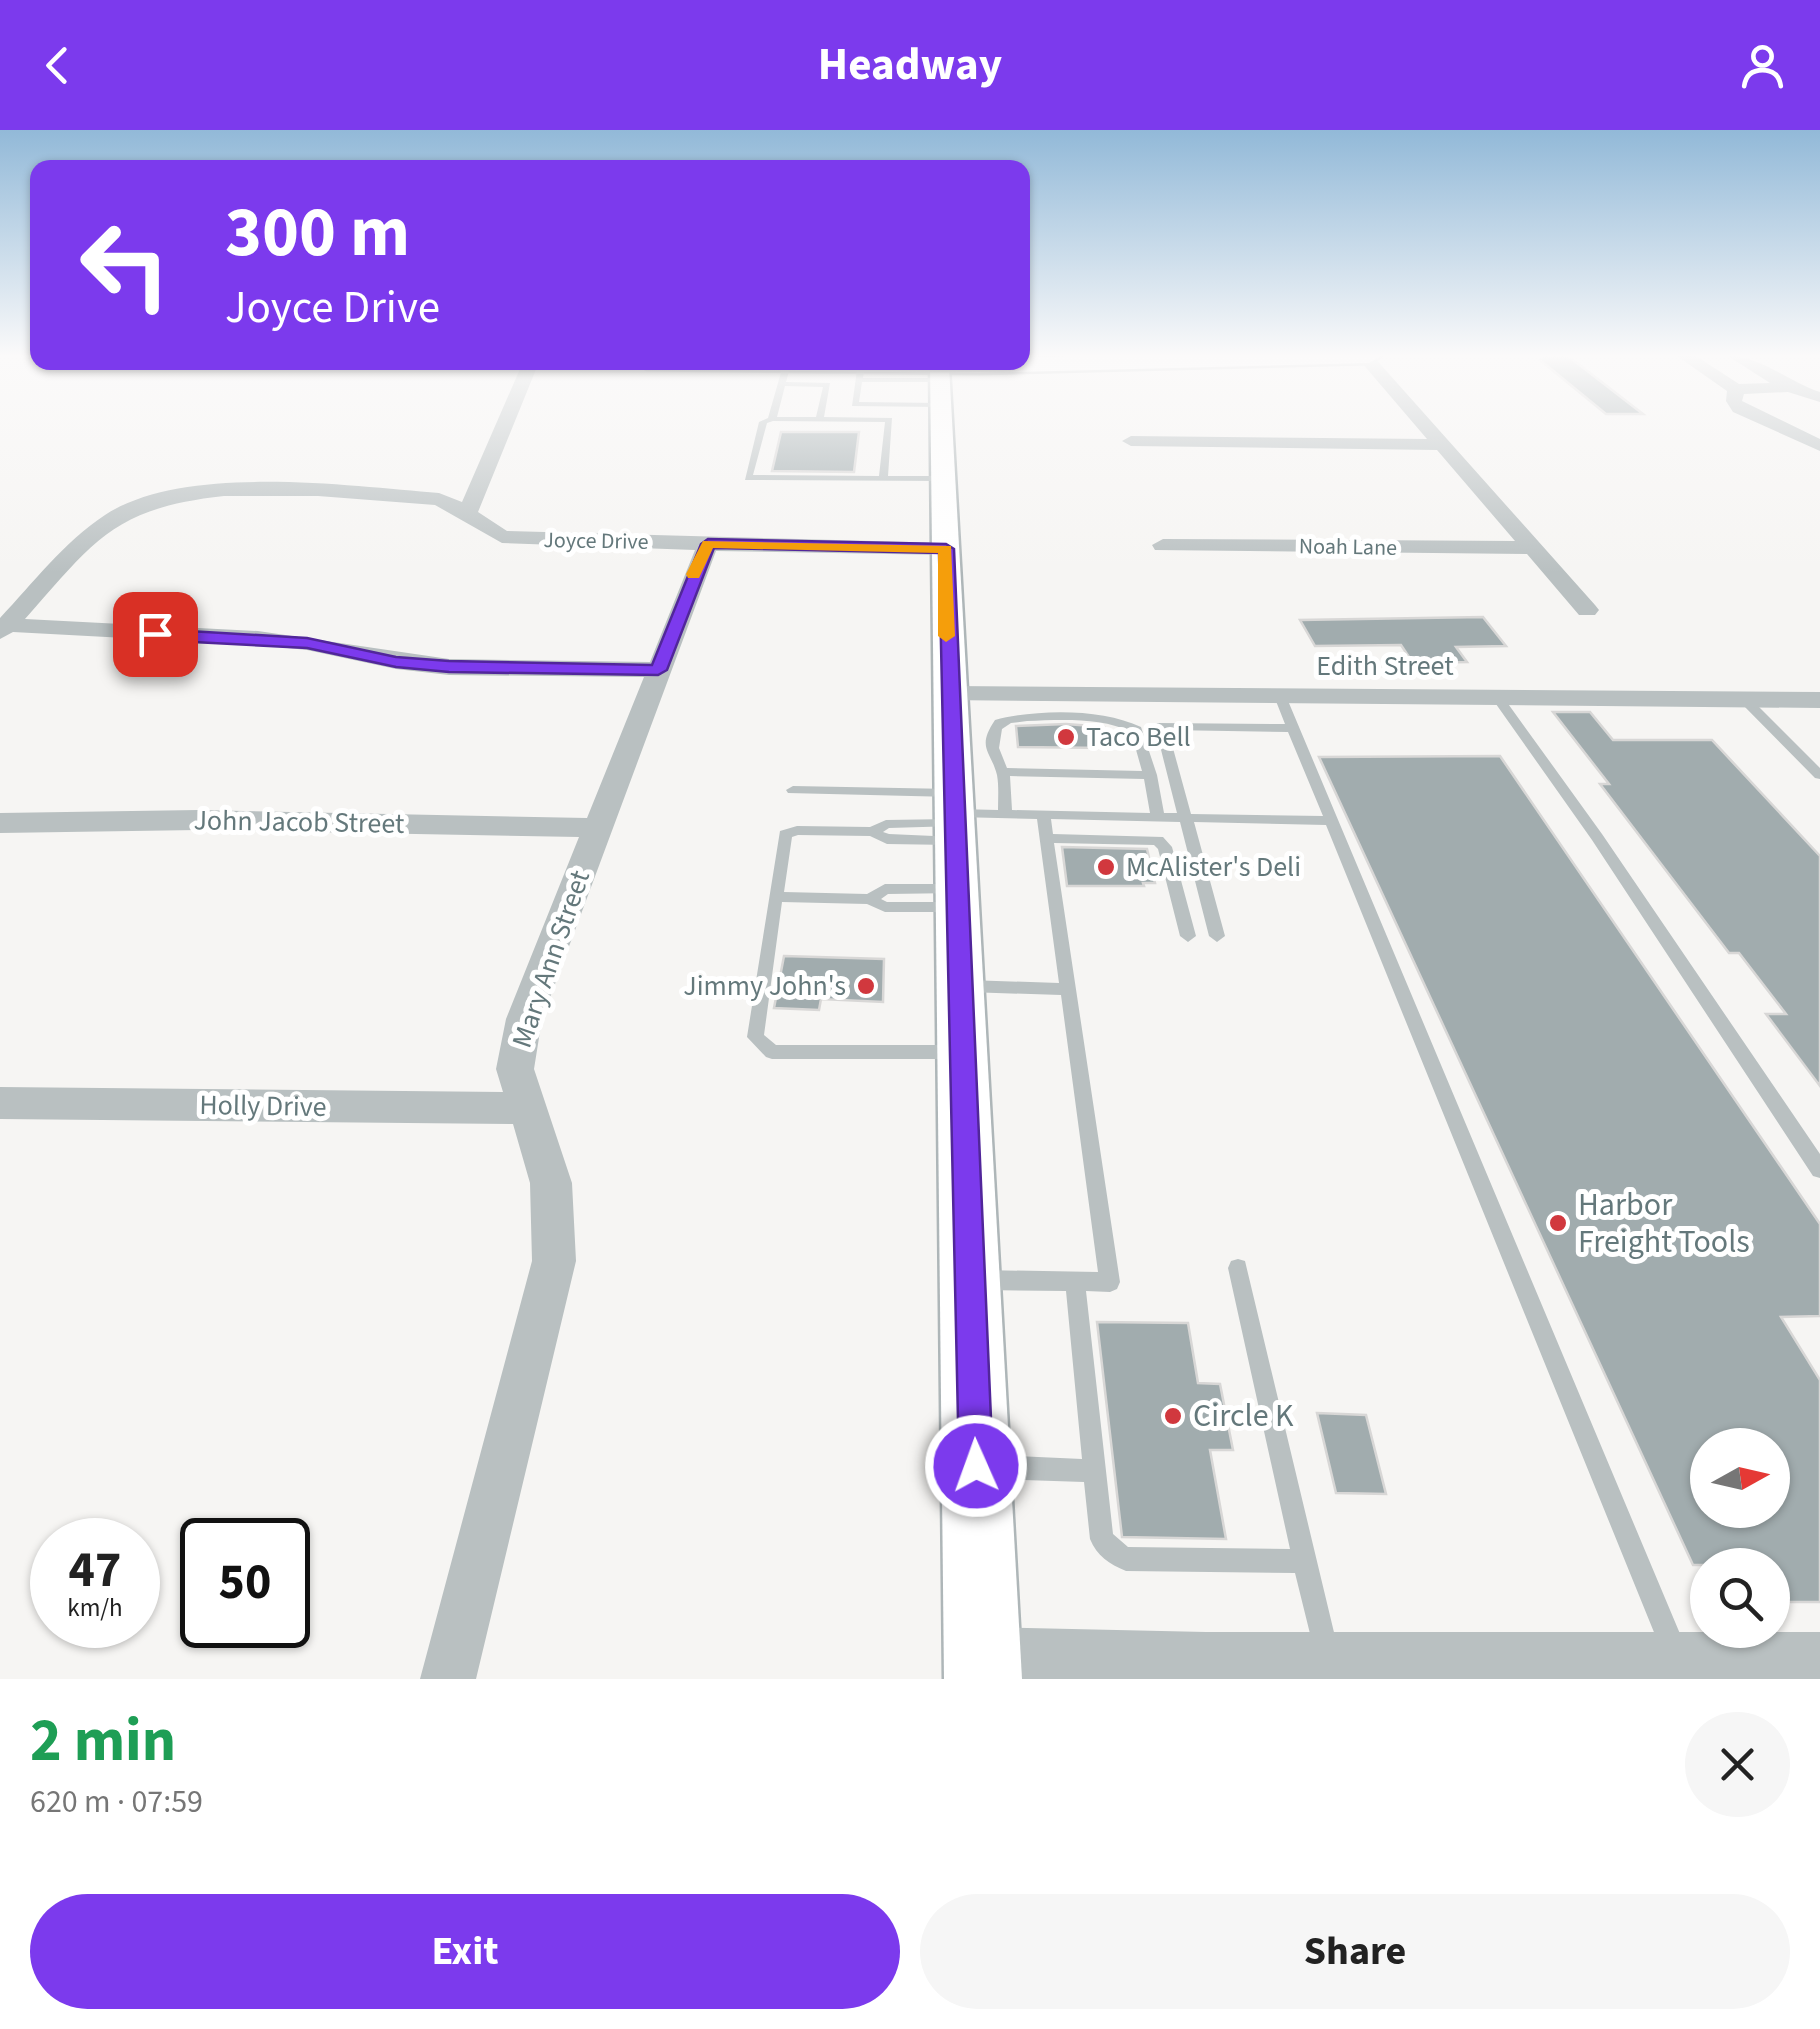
<!DOCTYPE html>
<meta charset="utf-8">
<style>
:root{--surface:#fff;--page:#f6f6f6;--text:#222;--muted:#767676;--accent:#7c3aed}
body{margin:0;font-family:"Source Sans 3",sans-serif;background:var(--page);color:var(--text);height:100vh;display:flex;flex-direction:column;font-size:38px;white-space:nowrap}
*{box-sizing:border-box;margin:0}
p{font-size:32px;color:var(--muted)}
.icon{flex:none;width:55px;height:55px;fill:none;stroke:currentColor;stroke-width:2;stroke-linecap:round;stroke-linejoin:round}
.map{position:relative;height:1549px;overflow:hidden}
.sheet{display:flex;flex-direction:column;background:var(--surface);flex:1}
.sheet>*{flex:none}
.top-card{position:absolute;left:30px;top:30px;width:1000px;height:210px;border-radius:20px;box-shadow:0 2px 8px #0004;background:#7c3aed;color:#fff;overflow:hidden}
.needle{width:65px;rotate:82deg}
.buttons{position:absolute;left:1690px;top:1298px;display:grid;gap:20px}
.buttons a{display:grid;place-items:center;width:100px;height:100px;border-radius:50%;background:var(--surface);box-shadow:0 2px 8px #0004;font-size:50px}
.speed{position:absolute;left:30px;top:1388px;display:flex;gap:20px;font-size:50px;font-weight:700;text-align:center}
.speed>*{display:grid;place-content:center;width:130px;height:130px;border-radius:50%;background:var(--surface);box-shadow:0 2px 8px #0004;line-height:1}
.speed small{font-size:25px;font-weight:400}
.speed .limit{border:5px solid #111;border-radius:15px;background:#fff;color:#111}
.pin{position:absolute;display:grid;place-items:center;width:85px;height:85px;color:#fff;margin:-42px;border-radius:20px;box-shadow:0 5px 15px #0006}
.me{position:absolute;width:110px;margin:-55px;rotate:358deg;stroke-linejoin:round;filter:drop-shadow(0 0 8px #0008)}
.turn{display:flex;align-items:center;gap:35px;height:210px;padding:0 30px;font-size:45px}
.turn .icon{width:130px;height:130px;stroke-width:2.5}
.turn b{display:block;font-size:70px;line-height:85px}
.round{display:grid;place-items:center;flex:none;width:105px;height:105px;border-radius:52px;background:var(--page)}
.overview{display:flex;align-items:center;justify-content:space-between;height:170px;padding:0 30px}
h1{font-size:60px;font-weight:700;line-height:75px;color:#1e9e55}
.button{display:flex;gap:20px;margin-top:auto;padding:20px 30px}
.button a{flex:1;height:115px;border-radius:60px;background:var(--accent);color:#fff;font-size:40px;font-weight:700;line-height:115px;text-align:center}
.button a+a{background:var(--page);color:var(--text)}
header{display:flex;justify-content:space-between;align-items:center;height:130px;padding:0 30px;background:var(--accent);color:#fff;font-size:45px;font-weight:700}
.map>svg:first-child{display:block}
.building{fill:#a1acae;stroke:#d8d7d6;stroke-width:2.5;fill-rule:evenodd}
.lines{fill:none;stroke-linecap:round;stroke-linejoin:round}
.secondary-casing{stroke:#aeb6b8;stroke-width:5}
.primary-casing{stroke:#adb4b6;stroke-width:5}
.service{fill:#b9c0c1;fill-rule:evenodd}
.minor{fill:#b9c0c1;fill-rule:evenodd}
.secondary{fill:#fff;fill-rule:evenodd}
.primary{fill:#fff;fill-rule:evenodd}
.route{fill:#7c3aed;stroke:#51269a;stroke-width:2.5}
.slow{fill:#f59e0b}
.poi-dot{fill:#d1383e;stroke:#fff;stroke-width:4}
.labels{text-anchor:middle;dominant-baseline:central;stroke-width:10;stroke-linejoin:round;paint-order:stroke}
.far-street-label{font-size:22px;fill:#64787b;stroke:#fff}
.street-label{font-size:28px;fill:#64787b;stroke:#fff}
.poi-label{font-size:28px;fill:#64787b;stroke:#fff;text-anchor:start}
.near-poi-label{font-size:32px;fill:#64787b;stroke:#fff;text-anchor:start}
</style>
<header><svg class="icon" aria-label="back" viewBox="0 0 24 24"><path d="M15 5l-7 7 7 7"/></svg>Headway<svg class="icon" aria-label="person" viewBox="0 0 24 24"><circle cx="12" cy="8" r="4"/><path d="M4 21q1-7 8-7t8 7"/></svg></header>
<div class="map">
<svg width="1820" height="1549" viewBox="0 0 1820 1549">
<rect width="100%" height="100%" fill="#f6f5f3"/>
<!-- building -->
<path class="building" d="M1543 226H1568L1643 284H1606L1540 230Z
M781 302H859L854 342 772 341Z
M1483 487 1506 516 1456 517 1467 532 1413 533 1401 515 1315 516 1300 490Z
M1553 582H1590L1613 610H1712L1820 726V956L1766 884H1786L1739 823H1729L1600 654H1609Z
M1066 594 1104 597 1108 618 1018 617 1016 596Z
M1500 626 1820 1094V1186L1781 1187 1820 1250V1472H1772V1435H1693L1319 627ZM1708 1315H1772V1380H1708Z
M1062 717 1147 719 1155 753H1143L1144 756H1067Z
M784 826 884 829 883 872 821 869 819 880 774 878Z
M1097 1192 1188 1193 1198 1253 1220 1254 1233 1320H1210L1226 1409 1122 1407Z
M1317 1283 1366 1285 1386 1364 1336 1363Z"/>
<g class="lines">
<defs>
<path id="secondary" d="M930 232H946L949 236 1022 1549H944Z"/>
<path id="primary" d="M1081 226H1381L1369 233 979 243 647 239 635 232H1022V228Z"/>
</defs>
<!-- secondary casing -->
<use href="#secondary" class="secondary-casing"/>
<!-- primary casing -->
<use href="#primary" class="primary-casing"/>
<!-- service -->
<path class="service" d="M784 232 791 234 786 252 830 253 824 287 892 288 888 346H941L945 349 944 351 745 350 759 292 768 288ZM785 256 823 257 816 287H777ZM773 291 885 292 879 346 753 345 767 293Z
M858 233 865 235 863 248H939L943 250 939 252H862L859 272 940 273 944 275 940 277 852 276Z
M1280 562 1286 566 1699 1549H1673L1326 695 1194 692 1225 806 1217 812 1209 806 1180 692 1051 689 1053 704 1163 707 1172 717 1196 806 1188 812 1180 806 1158 719 1154 715 1054 713 1120 1152 1117 1159 1110 1162 1086 1161 1113 1404 1128 1417 1290 1419 1228 1138 1231 1131 1238 1129 1245 1131 1338 1519 1334 1528 1325 1532 1316 1528 1295 1443 1126 1441C1109 1434 1097 1426 1090 1409L1084 1352 993 1349 985 1345 981 1337 985 1329 993 1325 1082 1329 1066 1161 981 1160 974 1157 971 1150 974 1143 981 1140 1098 1142 1061 865 967 862 961 860 959 856 961 852 967 850 1059 853 1037 689 957 687 950 683 957 679 998 680C998 669 999 656 997 645 991 621 976 618 995 590 1036 579 1102 578 1141 597L1157 645 1164 683H1177L1155 596 1157 593 1285 594 1274 566ZM1027 591C1060 590 1101 587 1131 602L1142 641 1007 638 999 618 1002 599 1011 593ZM1168 600 1288 602 1323 686 1191 684ZM1010 646 1144 649 1150 683 1012 680Z
M1497 563 1501 564 1602 704 1820 1024V1048L1813 1046 1592 710 1491 567Z
M1744 565 1748 566 1820 638V649L1815 648 1740 572 1738 569Z
M793 656 952 659 959 663 952 667 788 663 786 660Z
M951 689 958 693 956 696 889 698 883 702 889 704 956 707 958 710 951 715 887 714 870 706 798 705 792 707 784 762 867 764 885 754H953L960 759 958 763 888 764 881 769 887 772H955L963 777 955 782H885L867 774 782 772 764 905 776 915H957L963 917 966 922 963 927 957 929H772L766 927 747 907 780 701 797 696 870 697 886 690Z"/>
<!-- minor -->
<path class="minor" d="M1356 226H1373L1595 475 1599 480 1595 485H1579L1527 424 1155 420 1152 415 1163 409 1515 411 1437 320 1131 316 1122 311 1131 306 1427 309Z
M1677 226H1696L1739 254 1770 253 1728 226C1761 226 1789 252 1820 262V272L1788 262 1744 264 1742 271 1820 309V321L1733 282 1726 271 1727 261Z
M523 232H539L478 382 507 401 946 413 957 419 946 425 716 421 542 889 534 939 572 1053 576 1131 476 1549H420L532 1131 530 1053 513 994 0 989V957L503 962 496 939 506 889 579 707 198 700 0 703V683L198 680 587 688 644 547 449 545 396 539 307 520 258 515 13 502 0 509V488C33 453 64 412 105 385 184 333 347 356 439 363L462 372ZM224 366H318L435 375 502 413 695 420 650 532 449 529 258 501 25 489C95 410 114 378 224 366Z
M950 556 1820 562V578L941 570 937 564Z
M983 1497 1206 1502H1820V1549H974L963 1545 955 1525 963 1505Z"/>
<!-- secondary -->
<use href="#secondary" class="secondary"/>
<!-- primary -->
<use href="#primary" class="primary"/>
</g>
<!-- sky -->
<linearGradient id="sky" x2="0" y2="1"><stop stop-color="#92b9d8"/><stop offset="0.51" stop-color="#fbfafa"/><stop offset="1" stop-color="#fbfafa" stop-opacity="0"/></linearGradient>
<rect width="1820" height="443" fill="url(#sky)"/>
<!-- route -->
<path class="route" d="M708 409 946 414 954 419 993 1336 988 1348 976 1353 964 1348 959 1336 939 423 714 418 667 540 658 545 449 542 396 537 307 518 155 510 147 504 155 499 307 508 396 527 449 531 652 535 701 414Z"/>
<!-- slow -->
<path class="slow" d="M703 411 951 416 955 506 946 512 938 506V423L713 418 699 448H688L686 444Z"/>
<!-- markers -->
<g class="poi-dot">
<circle cx="1066" cy="607" r="10"/>
<circle cx="1106" cy="737" r="10"/>
<circle cx="866" cy="856" r="10"/>
<circle cx="1558" cy="1093" r="10"/>
<circle cx="1173" cy="1286" r="10"/>
</g>
<g class="labels">
<!-- far-street labels -->
<g class="far-street-label">
<text transform="translate(596 411) rotate(1)">Joyce Drive</text>
<text transform="translate(1348 417) rotate(1)">Noah Lane</text>
</g>
<!-- street labels -->
<g class="street-label">
<text x="1385" y="536">Edith Street</text>
<text transform="translate(299 692) rotate(1)">John Jacob Street</text>
<text transform="translate(551 829) rotate(-71)">Mary Ann Street</text>
<text transform="translate(263 976) rotate(1)">Holly Drive</text>
</g>
<!-- poi labels -->
<g class="poi-label">
<text x="1086" y="607">Taco Bell</text>
<text x="1126" y="737">McAlister's Deli</text>
<text x="846" y="856" text-anchor="end">Jimmy John's</text>
</g>
<!-- near-poi labels -->
<g class="near-poi-label">
<text x="1578" y="1075">Harbor<tspan x="1578" dy="37">Freight Tools</tspan></text>
<text x="1193" y="1286">Circle K</text>
</g>
</g>
</svg>
<div class="buttons">
<a><svg class="needle" viewBox="-14 -14 28 28"><path d="M0-13l5 13h-10z" fill="#e53935"/><path d="M0 13l5-13h-10z" fill="#767676"/></svg></a>
<a><svg class="icon" aria-label="search" viewBox="0 0 24 24"><circle cx="10" cy="10" r="6"/><path d="M15 15l6 6"/></svg></a>
</div>
<div class="speed"><div>47<small>km/h</small></div><div class="limit">50</div></div>
<div class="pin" style="left:155px;top:504px;background:#d93025"><svg class="icon" aria-label="arrive" viewBox="0 0 24 24"><path d="M6 21V4h12l-3 4 3 4H6"/></svg></div>
<svg class="me" style="left:976px;top:1336px" viewBox="-20 -20 40 40"><circle r="17" fill="#7c3aed" stroke="#fff" stroke-width="3"/><path d="M0-11L8 9 0 5-8 9z" fill="#fff"/></svg>
<div class="top-card">
<div class="turn"><svg class="icon" aria-label="left" viewBox="0 0 24 24"><path d="M17 20v-9H6M10 6l-5 5 5 5"/></svg><div><b>300 m</b>Joyce Drive</div></div>
</div>
</div>
<section class="sheet">
<div class="overview"><div><h1>2 min</h1><p>620 m · 07:59</p></div><a class="round"><svg class="icon" aria-label="close" viewBox="0 0 24 24"><path d="M6 6l12 12M18 6L6 18"/></svg></a></div>
<div class="button"><a>Exit</a><a>Share</a></div>
</section>
